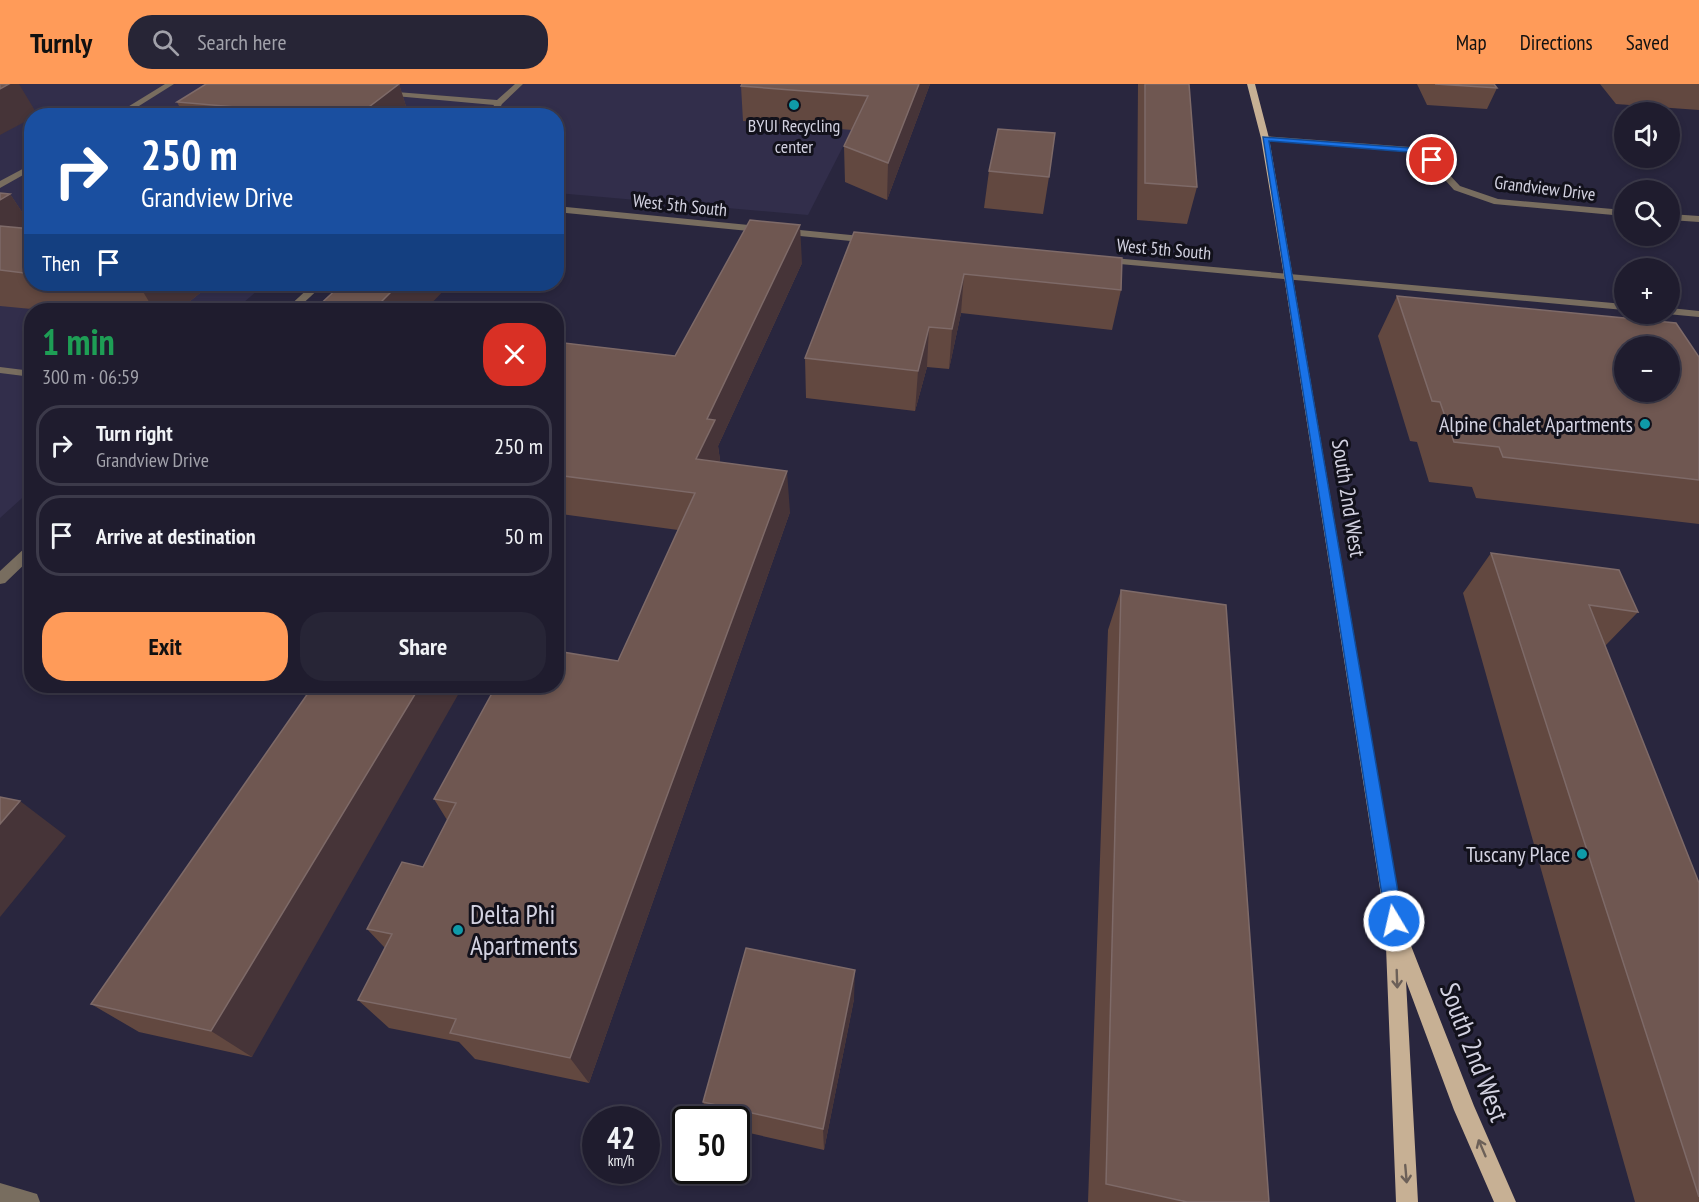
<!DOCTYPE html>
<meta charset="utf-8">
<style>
:root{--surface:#1f1c2e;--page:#272536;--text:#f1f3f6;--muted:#a1a1aa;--line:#3c3a4a;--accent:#ff9b59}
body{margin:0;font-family:"PT Sans Narrow",sans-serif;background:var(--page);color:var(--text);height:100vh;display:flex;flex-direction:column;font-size:22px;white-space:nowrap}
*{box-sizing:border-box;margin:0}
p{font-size:20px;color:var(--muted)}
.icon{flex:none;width:33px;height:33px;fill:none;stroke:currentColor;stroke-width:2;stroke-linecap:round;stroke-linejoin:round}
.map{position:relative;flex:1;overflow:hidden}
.side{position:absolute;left:24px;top:219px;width:540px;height:390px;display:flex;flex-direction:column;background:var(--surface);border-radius:24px;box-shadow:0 3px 9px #0003,0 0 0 2px var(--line)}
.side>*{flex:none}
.hud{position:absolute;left:24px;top:24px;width:540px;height:183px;border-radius:24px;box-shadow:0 3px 9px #0003,0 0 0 2px var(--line);background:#1a4fa0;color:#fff;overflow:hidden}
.fabs{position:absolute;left:1614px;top:18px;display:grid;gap:12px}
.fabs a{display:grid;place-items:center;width:66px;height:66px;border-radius:50%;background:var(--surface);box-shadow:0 3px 9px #0003,0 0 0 2px var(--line);font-size:30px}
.speed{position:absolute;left:582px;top:1022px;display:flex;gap:12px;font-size:30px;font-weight:700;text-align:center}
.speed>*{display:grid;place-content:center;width:78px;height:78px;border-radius:50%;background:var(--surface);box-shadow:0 3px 9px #0003,0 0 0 2px var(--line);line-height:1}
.speed small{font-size:15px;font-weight:400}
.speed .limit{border:3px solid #111;border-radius:9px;background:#fff;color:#111}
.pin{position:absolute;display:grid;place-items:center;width:51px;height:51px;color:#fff;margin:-26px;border:3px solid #fff;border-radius:50%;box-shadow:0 2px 6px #0007}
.me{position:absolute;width:66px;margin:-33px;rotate:351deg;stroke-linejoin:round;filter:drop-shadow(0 0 4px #0008)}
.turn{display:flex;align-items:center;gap:21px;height:126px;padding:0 18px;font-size:27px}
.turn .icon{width:78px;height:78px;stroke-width:2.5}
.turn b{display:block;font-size:42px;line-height:51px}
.then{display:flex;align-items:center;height:57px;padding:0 18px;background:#0003;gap:12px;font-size:22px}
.round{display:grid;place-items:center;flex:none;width:63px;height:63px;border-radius:24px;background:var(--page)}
.headline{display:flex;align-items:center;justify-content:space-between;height:102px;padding:0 18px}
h1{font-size:36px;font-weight:700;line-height:45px;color:#1e9e55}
.button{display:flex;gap:12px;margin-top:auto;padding:12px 18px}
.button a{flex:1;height:69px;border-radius:24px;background:var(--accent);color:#111;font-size:24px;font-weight:700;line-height:69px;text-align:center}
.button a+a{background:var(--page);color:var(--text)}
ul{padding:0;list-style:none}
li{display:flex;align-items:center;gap:18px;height:81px;margin:0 12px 9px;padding:0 6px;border:3px solid var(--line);border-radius:24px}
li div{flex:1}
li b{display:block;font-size:22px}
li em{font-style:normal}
header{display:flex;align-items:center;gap:36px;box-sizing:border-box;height:84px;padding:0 30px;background:var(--accent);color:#111}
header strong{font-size:28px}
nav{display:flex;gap:33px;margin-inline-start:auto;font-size:21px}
.search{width:420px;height:54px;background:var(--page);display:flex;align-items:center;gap:15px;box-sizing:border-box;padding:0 21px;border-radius:24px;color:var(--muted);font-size:22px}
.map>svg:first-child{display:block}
.built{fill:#322e4b}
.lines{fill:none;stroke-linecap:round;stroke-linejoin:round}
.minor{fill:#786d5f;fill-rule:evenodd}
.major{fill:#c7b094;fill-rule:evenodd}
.wall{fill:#624840}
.shaded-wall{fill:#463438}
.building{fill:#6f5751;stroke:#7e6a68;stroke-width:1.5;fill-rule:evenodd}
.oneway{stroke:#6c6058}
.route{fill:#1a73e8;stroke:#114b97;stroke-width:1.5}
.culture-dot{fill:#0f9aa8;stroke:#12111b;stroke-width:2}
.labels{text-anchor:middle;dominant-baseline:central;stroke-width:6;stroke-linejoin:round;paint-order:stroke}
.far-poi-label{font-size:18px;fill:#d3d2e1;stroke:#12111b}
.far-street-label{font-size:18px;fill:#d3d2e1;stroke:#12111b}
.poi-label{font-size:22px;fill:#d3d2e1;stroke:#12111b;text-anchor:end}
.street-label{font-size:22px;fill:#d3d2e1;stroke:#12111b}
.near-poi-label{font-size:27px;fill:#d3d2e1;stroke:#12111b;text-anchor:start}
.near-street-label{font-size:27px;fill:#d3d2e1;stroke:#12111b}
</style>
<header>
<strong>Turnly</strong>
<div class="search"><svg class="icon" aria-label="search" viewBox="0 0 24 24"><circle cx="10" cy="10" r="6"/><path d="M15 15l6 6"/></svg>Search here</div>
<nav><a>Map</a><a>Directions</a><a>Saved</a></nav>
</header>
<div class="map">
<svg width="1699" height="1118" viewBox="0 0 1699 1118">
<rect width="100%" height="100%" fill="#29263e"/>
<!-- built -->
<path class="built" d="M0 0H875L808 131 557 109 556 32H32V200H265L235 226H32L31 406 0 434Z"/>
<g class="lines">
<!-- minor -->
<path class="minor" d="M165 0H174L123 32H113Z
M515 0H523L502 20 496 32H488L494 21 384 11 380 9 384 7 497 16Z
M1265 52 1424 64 1460 102 1498 115 1624 126V132L1494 120 1454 106 1421 69 1262 56V52Z
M32 80V86L0 104V97Z
M556 122 871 153 876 156 871 159 556 128Z
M1670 130 1699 132V138L1670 136Z
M1102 173 1624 220V226L1098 178 1097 176Z
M313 200H324L296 226H285Z
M1670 224 1699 227V233L1667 230H1670Z
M0 283 32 287V293L0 289Z
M32 460V473L5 499 0 500V487L27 462Z
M0 1099 37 1110 40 1118H0Z"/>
<!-- major -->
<path class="major" d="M1247 0H1255L1269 54 1404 844 1474 1022 1516 1118H1494L1454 1026 1406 897 1418 1118H1396L1385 837 1284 192 1261 54Z"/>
</g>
<!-- wall -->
<path class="wall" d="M399 0 409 32H184L177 18Z
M930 0 887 116 845 98 844 62 852 46 743 37 741 2Z
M1138 0H1189L1197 103 1187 140 1137 136Z
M1417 0H1494L1497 4 1487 25 1427 21Z
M1600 0H1699V26L1616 20Z
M989 87 1049 93 1043 130 984 124Z
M0 109 10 110 32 143V200H202L205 205 179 226H42L0 222Z
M854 148 1121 206 1112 246 961 229 949 285 927 283 915 327 806 314 805 274Z
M802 179 718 362 720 376 719 378 790 428 589 999 475 975 459 958 389 944 358 916 385 864 367 845 423 783 447 736 434 715 618 577 678 446 561 430 556 437V258L675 272Z
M1397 212 1699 273V440L1476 414 1472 403 1429 398 1417 358 1410 357 1378 252Z
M1491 469 1638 528 1605 562 1699 799V1118H1635L1463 509Z
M1121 506 1269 1118H1088L1108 546Z
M313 602 252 973 139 948 91 920Z
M854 915 824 1066 736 1046V1035H710L703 1018Z"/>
<!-- shaded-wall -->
<path class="shaded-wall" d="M9 0H19L37 30 32 32V34L0 51V5Z
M399 0 409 32H357Z
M919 0H930L887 116 888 79Z
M10 110 32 143V150L0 171V116Z
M800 141 802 179 718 362 720 376 703 416 696 375 707 335Z
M964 190 961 229 949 285 952 245Z
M141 200H202L205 205 179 226H154L139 201Z
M399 200H450L425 226H373Z
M929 243 927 283 915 327 918 287Z
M787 387 790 428 589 999 570 974Z
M556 417 561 430 556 437Z
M420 602H463L252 973 211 947Z
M20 717 66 752 0 833V740Z
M855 886 854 915 824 1066 823 1045Z"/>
<!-- building -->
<path class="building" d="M0 0H9L0 5Z
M206 0H399L357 32H277L283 27 177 18Z
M742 0H919L888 79 844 62 868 12 741 2Z
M1145 0H1189L1197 103 1145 99Z
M1435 0H1494L1497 4Z
M998 45 1055 49 1049 93 989 87Z
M0 109 10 110 0 116Z
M750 136 800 141 707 335 715 336 696 375 787 387 570 974 450 949 456 935 358 916 392 850 367 845 402 778 423 783 456 719 434 715 496 602H556V567L618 577 695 409 556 391V258L675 272Z
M0 142 32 145V190L0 186Z
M854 148 1122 174 1121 206 964 190 952 245 929 243 918 287 805 274Z
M121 200H141L139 201Z
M342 200H399L373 226H314Z
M1397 212 1676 239 1699 273V396L1503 373 1499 363 1454 358 1440 318 1432 317ZM1624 262H1670V308H1624Z
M1491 469 1619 486 1638 528 1589 521 1699 799V1113Z
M1121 506 1226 521 1269 1118H1187L1106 1100Z
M313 602H420L211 947 91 920Z
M0 713 20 717 0 740Z
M746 864 855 886 823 1045 703 1018Z"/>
<!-- one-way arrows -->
<defs><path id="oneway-shaft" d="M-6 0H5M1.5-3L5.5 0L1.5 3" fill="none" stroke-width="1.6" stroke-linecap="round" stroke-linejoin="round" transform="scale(1.5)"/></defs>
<g class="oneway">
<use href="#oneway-shaft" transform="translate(1397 895) rotate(88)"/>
<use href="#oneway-shaft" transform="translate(1482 1064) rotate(-113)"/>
<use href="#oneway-shaft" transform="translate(1406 1090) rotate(85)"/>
</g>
<!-- route -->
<path class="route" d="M1263 53 1424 65 1436 76 1430 78 1422 69 1269 57 1403 837 1400 843 1394 845 1388 843 1386 837Z"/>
<!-- markers -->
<g class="culture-dot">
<circle cx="794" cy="21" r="6"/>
<circle cx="1645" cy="340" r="6"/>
<circle cx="1582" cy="770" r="6"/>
<circle cx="458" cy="846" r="6"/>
</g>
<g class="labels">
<!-- far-poi labels -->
<g class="far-poi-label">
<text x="794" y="41">BYUI Recycling<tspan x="794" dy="21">center</tspan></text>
</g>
<!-- far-street labels -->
<g class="far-street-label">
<text transform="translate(1545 104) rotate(7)">Grandview Drive</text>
<text transform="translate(680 121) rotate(6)">West 5th South</text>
<text transform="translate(1164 165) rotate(5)">West 5th South</text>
</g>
<!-- poi labels -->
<g class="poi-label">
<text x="1633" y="340">Alpine Chalet Apartments</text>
<text x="1570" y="770">Tuscany Place</text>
</g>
<!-- street labels -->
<g class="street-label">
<text transform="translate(1349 414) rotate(81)">South 2nd West</text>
</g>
<!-- near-poi labels -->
<g class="near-poi-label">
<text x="470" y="830">Delta Phi<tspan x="470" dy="31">Apartments</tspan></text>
</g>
<!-- near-street labels -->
<g class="near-street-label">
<text transform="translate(1475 968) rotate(69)">South 2nd West</text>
</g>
</g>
</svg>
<div class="fabs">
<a><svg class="icon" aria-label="sound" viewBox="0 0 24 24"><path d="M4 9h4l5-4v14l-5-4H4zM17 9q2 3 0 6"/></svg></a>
<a><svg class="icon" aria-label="search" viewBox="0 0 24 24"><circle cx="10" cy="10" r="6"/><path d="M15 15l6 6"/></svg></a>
<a>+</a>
<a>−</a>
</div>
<div class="speed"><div>42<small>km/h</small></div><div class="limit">50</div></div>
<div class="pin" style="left:1432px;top:76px;background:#d93025"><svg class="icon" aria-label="arrive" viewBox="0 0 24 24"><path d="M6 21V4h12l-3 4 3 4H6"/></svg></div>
<svg class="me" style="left:1394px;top:837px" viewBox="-20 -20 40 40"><circle r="17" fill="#1a73e8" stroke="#fff" stroke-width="3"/><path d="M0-11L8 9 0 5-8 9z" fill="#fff"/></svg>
<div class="hud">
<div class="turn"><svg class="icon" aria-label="right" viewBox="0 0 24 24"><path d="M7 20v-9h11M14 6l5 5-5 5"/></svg><div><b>250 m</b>Grandview Drive</div></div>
<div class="then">Then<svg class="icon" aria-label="arrive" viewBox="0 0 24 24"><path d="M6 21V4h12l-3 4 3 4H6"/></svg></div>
</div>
<section class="side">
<div class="headline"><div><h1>1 min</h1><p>300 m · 06:59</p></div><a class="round" style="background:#d93025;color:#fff"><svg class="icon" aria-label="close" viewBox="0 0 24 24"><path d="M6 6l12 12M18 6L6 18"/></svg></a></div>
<ul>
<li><svg class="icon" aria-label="right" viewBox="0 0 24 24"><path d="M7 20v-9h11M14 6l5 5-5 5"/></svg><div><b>Turn right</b><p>Grandview Drive</p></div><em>250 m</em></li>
<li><svg class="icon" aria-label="arrive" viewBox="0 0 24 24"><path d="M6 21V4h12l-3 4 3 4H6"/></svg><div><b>Arrive at destination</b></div><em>50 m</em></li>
</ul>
<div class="button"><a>Exit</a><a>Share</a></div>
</section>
</div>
